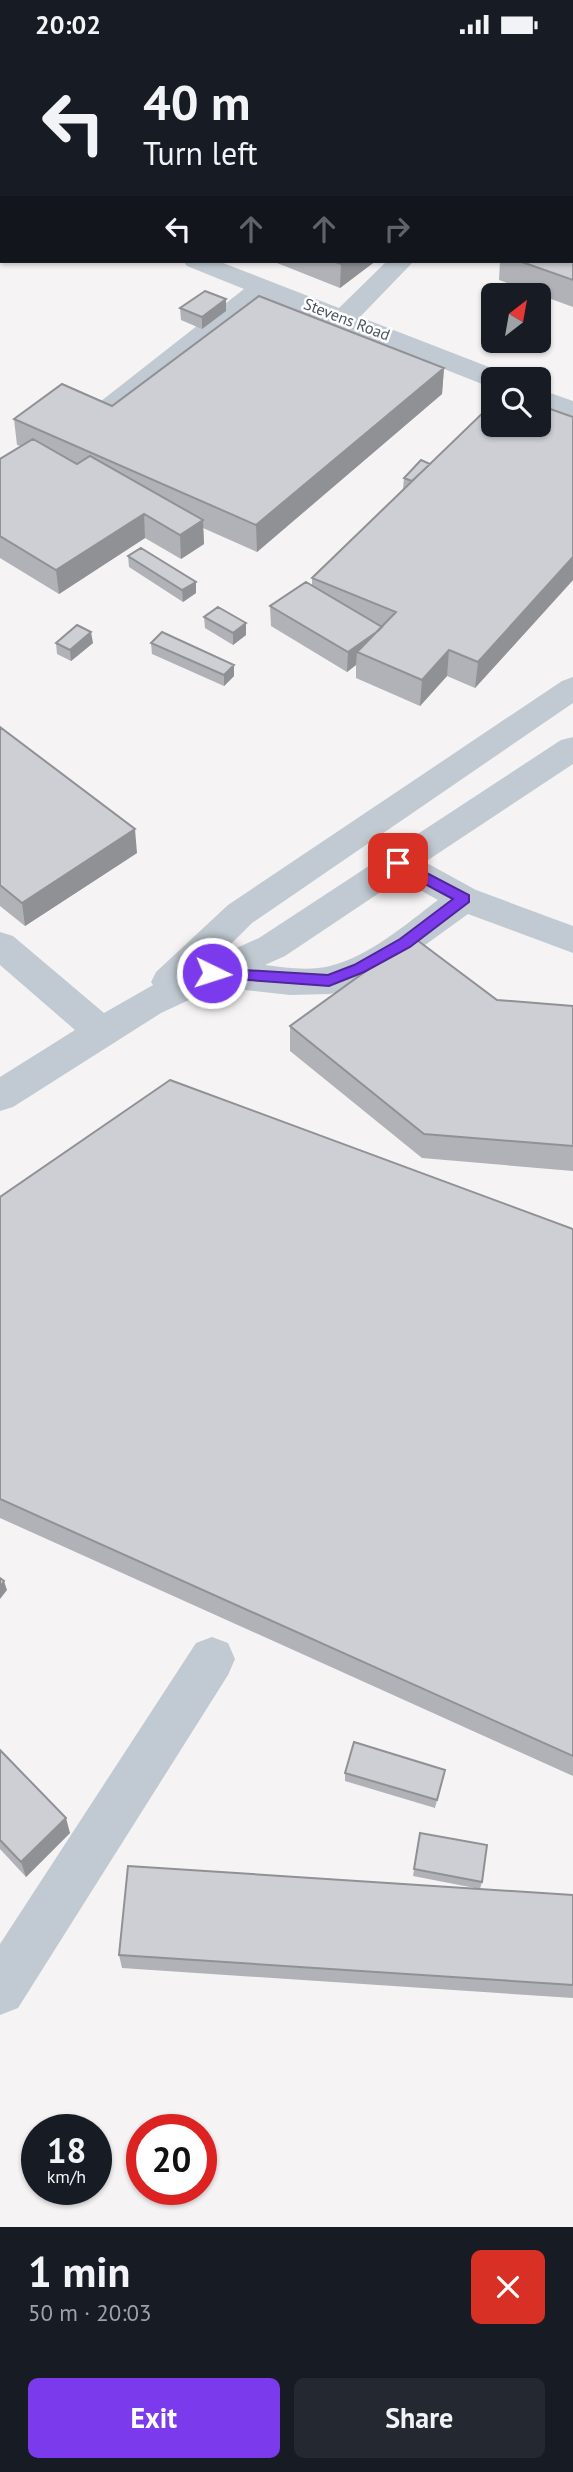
<!DOCTYPE html>
<meta charset="utf-8">
<style>
:root{--surface:#171b24;--page:#242831;--text:#f1f3f6;--muted:#9ea1a6;--accent:#7c3aed}
body{margin:0;font-family:"PT Sans",sans-serif;background:var(--page);color:var(--text);height:100vh;display:flex;flex-direction:column;font-size:26px;white-space:nowrap}
*{box-sizing:border-box;margin:0}
p{font-size:23px;color:var(--muted)}
.icon{flex:none;width:38px;height:38px;fill:none;stroke:currentColor;stroke-width:2;stroke-linecap:round;stroke-linejoin:round}
.map{position:relative;height:2178px;overflow:hidden}
.drawer{display:flex;flex-direction:column;background:var(--surface);flex:1}
.drawer>*{flex:none}
.guide{position:absolute;left:0px;top:0px;width:574px;height:214px;box-shadow:0 2px 5px #0004;background:#171b24;color:var(--text);overflow:hidden}
.needle{width:46px;rotate:31deg}
.buttons{position:absolute;left:481px;top:234px;display:grid;gap:14px}
.buttons a{display:grid;place-items:center;width:70px;height:70px;border-radius:10px;background:var(--surface);box-shadow:0 2px 5px #0004;font-size:35px}
.speed{position:absolute;left:21px;top:2065px;display:flex;gap:14px;font-size:35px;font-weight:700;text-align:center}
.speed>*{display:grid;place-content:center;width:91px;height:91px;border-radius:50%;background:var(--surface);box-shadow:0 2px 5px #0004;line-height:1}
.speed small{font-size:18px;font-weight:400}
.speed .limit{border:10px solid #d22;background:#fff;color:#111}
.pin{position:absolute;display:grid;place-items:center;width:60px;height:60px;color:#fff;margin:-30px;border-radius:14px;box-shadow:0 4px 10px #0006}
.me{position:absolute;width:77px;margin:-38px;rotate:94deg;stroke-linejoin:round;filter:drop-shadow(0 0 5px #0008)}
.turn{display:flex;align-items:center;gap:24px;height:147px;padding:0 28px;font-size:32px}
.turn .icon{width:91px;height:91px;stroke-width:2.5}
.turn b{display:block;font-size:49px;line-height:60px}
.lanes{display:flex;align-items:center;height:66px;padding:0 28px;background:#0003;justify-content:center;gap:35px;direction:ltr}
.lanes .off{opacity:.35}
.round{display:grid;place-items:center;flex:none;width:74px;height:74px;border-radius:10px;background:var(--page)}
.overview{display:flex;align-items:center;justify-content:space-between;height:119px;padding:0 28px}
h1{font-size:42px;font-weight:700;line-height:52px}
.cta{display:flex;gap:14px;margin-top:auto;padding:14px 28px}
.cta a{flex:1;height:80px;border-radius:10px;background:var(--accent);color:#fff;font-size:28px;font-weight:700;line-height:80px;text-align:center}
.cta a+a{background:var(--page);color:var(--text)}
.status{display:flex;justify-content:space-between;align-items:center;height:49px;padding:0 35px;background:var(--surface);direction:ltr}
.status svg{height:19px;fill:currentColor}
.map>svg:first-child{display:block}
.lines{fill:none;stroke-linecap:round;stroke-linejoin:round}
.minor{fill:#c1cad2;fill-rule:evenodd}
.wall{fill:#b0b2b7}
.shaded-wall{fill:#909195}
.building{fill:#cdcfd5;stroke:#909195;stroke-width:2}
.route{fill:#7c3aed;stroke:#51269a;stroke-width:2}
.labels{text-anchor:middle;dominant-baseline:central;stroke-width:5;stroke-linejoin:round;paint-order:stroke}
.far-street-label{font-size:16px;fill:#4a5661;stroke:#fff}
</style>
<div class="status"><b>20:02</b><svg viewBox="0 0 49 12"><path d="M0 12V9h3v3zM5 12V6h3v6zM10 12V3h3v9zM15 12V0h3v12zM26 1h20v11H26zM47 4h2v5h-2z"/></svg></div>
<div class="map">
<svg width="573" height="2178" viewBox="0 0 573 2178">
<rect width="100%" height="100%" fill="#f5f3f3"/>
<g class="lines">
<!-- minor -->
<path class="minor" d="M303 0H326L302 2Z
M183 212H218L339 259 387 212H414L360 268 507 325 511 331H494V338L487 337 265 249 116 368H96L92 362 96 356 244 240 187 217Z
M539 340 573 352V370L539 358Z
M573 628V654L252 874 219 907 259 889 561 691 573 688V715L425 813 476 841 573 877V904L468 865 396 917 361 935 330 945 290 946 217 938 161 964 13 1058 0 1062V1028L75 981 0 916V883L13 887 104 964 153 936 151 933 156 923 228 856 562 632ZM400 830 438 851C406 875 370 907 330 917 310 922 286 919 265 916L285 907Z
M212 1588 228 1594 235 1610 228 1626 18 1959 0 1966V1895L196 1594Z"/>
</g>
<!-- wall -->
<path class="wall" d="M61 0H264L262 2H59Z
M337 0H423L421 2H335Z
M572 19H573V77H572Z
M2 55V94H0V57Z
M572 82H573V258L499 231 500 212H572Z
M272 212H373V214L340 239Z
M180 259 226 262 202 280 181 271Z
M444 319 442 345 257 503 203 479 204 495 181 510 145 489 59 545 0 509V410L21 397 17 396 14 370 112 357Z
M573 368V531L475 639 447 627 420 657 356 629V616L347 623 271 577 270 557 312 536V529L403 440 404 429 430 415Z
M128 507 196 544 183 553 129 518Z
M204 568 246 586 233 596 205 579Z
M56 594H93L71 612 57 605Z
M151 594 234 627 224 637 152 605Z
M0 678 137 804 25 877 0 857Z
M497 951 573 957V1122L422 1109 290 1002V977Z
M0 1148 573 1180V1727L0 1469Z
M0 1701 70 1784 26 1828 0 1800Z
M445 1721 435 1759 345 1732V1724Z
M419 1791 482 1833 480 1840 573 1846V1949L122 1919 119 1906 480 1840 413 1827Z"/>
<!-- shaded-wall -->
<path class="shaded-wall" d="M25 0H53L51 2H23Z
M126 0H141V2H126Z
M240 0H264L262 2H238Z
M402 0H423L421 2H400Z
M2 21V46L0 47V22Z
M2 138V163L0 164V139Z
M346 212H373V214L340 239 341 215Z
M226 250V262L202 280V268Z
M444 319 442 345 257 503 256 476Z
M144 465 145 489 59 545 56 521Z
M203 471 204 495 181 510 180 486Z
M573 508V531L475 639 478 613Z
M196 533V544L183 553 182 541Z
M246 574V586L233 596V584Z
M383 578 357 603 356 616 347 623 348 603Z
M91 583 93 594 71 612 70 601Z
M449 601 447 627 420 657 422 631Z
M234 616V627L224 637V626Z
M135 780 137 804 25 877 22 854Z
M4 1532 7 1541 0 1550V1538Z
M66 1769 70 1784 26 1828 21 1813Z"/>
<!-- building -->
<path class="building" d="M0 0H25L23 2H2V21L0 22Z
M61 0H108L106 2H59Z
M164 0H240L238 2H169Z
M337 0H350L356 2H335Z
M455 0H530L534 2H459Z
M572 19H573V53H572Z
M2 55V72L0 71V57Z
M572 82H573V139L572 138Z
M572 146H573V231L519 212H572Z
M332 212H346L341 215Z
M205 242 226 250 202 268 180 259Z
M259 247 444 319 256 476 14 370 62 335 112 357Z
M494 353V376H539V356L573 368V508L478 613 449 601 422 631 357 603 396 563 312 529Z
M33 390 77 415 90 407 203 471 180 486 144 465 56 521 0 487V410Z
M421 411 430 415 412 432 404 429Z
M141 499 196 533 182 541 128 507Z
M306 533 382 578 378 582 348 603 270 557Z
M218 558 246 574 233 584 204 568Z
M77 576 91 583 70 601 56 594Z
M162 583 234 616 224 626 151 594Z
M0 678 135 780 22 854 0 836Z
M413 888 497 951 573 957V1097L424 1085 290 977Z
M170 1031 573 1180V1707L0 1450V1148Z
M0 1529 4 1532 0 1538Z
M354 1693 445 1721 437 1751 345 1724Z
M0 1701 66 1769 21 1813 0 1791Z
M420 1784 487 1796 482 1833 414 1820Z
M128 1817 573 1846V1936L119 1906Z"/>
<!-- route -->
<path class="route" d="M398 809 469 846V853L410 898 364 923 329 937 207 928V920L212 919 328 926 354 916 400 890 453 850 393 818V810Z"/>
<g class="labels">
<!-- far-street labels -->
<g class="far-street-label">
<text transform="translate(347 270) rotate(21)">Stevens Road</text>
</g>
</g>
</svg>
<div class="buttons">
<a><svg class="needle" viewBox="-14 -14 28 28"><path d="M0-13l5 13h-10z" fill="#e53935"/><path d="M0 13l5-13h-10z" fill="#9ea1a6"/></svg></a>
<a><svg class="icon" aria-label="search" viewBox="0 0 24 24"><circle cx="10" cy="10" r="6"/><path d="M15 15l6 6"/></svg></a>
</div>
<div class="speed"><div>18<small>km/h</small></div><div class="limit">20</div></div>
<div class="pin" style="left:398px;top:814px;background:#d93025"><svg class="icon" aria-label="arrive" viewBox="0 0 24 24"><path d="M6 21V4h12l-3 4 3 4H6"/></svg></div>
<svg class="me" style="left:212px;top:924px" viewBox="-20 -20 40 40"><circle r="17" fill="#7c3aed" stroke="#fff" stroke-width="3"/><path d="M0-11L8 9 0 5-8 9z" fill="#fff"/></svg>
<div class="guide">
<div class="turn"><svg class="icon" aria-label="left" viewBox="0 0 24 24"><path d="M17 20v-9H6M10 6l-5 5 5 5"/></svg><div><b>40 m</b>Turn left</div></div>
<div class="lanes"><svg class="icon" aria-label="left" viewBox="0 0 24 24"><path d="M17 20v-9H6M10 6l-5 5 5 5"/></svg><svg class="icon off" aria-label="ahead" viewBox="0 0 24 24"><path d="M12 20V5M6 11l6-6 6 6"/></svg><svg class="icon off" aria-label="ahead" viewBox="0 0 24 24"><path d="M12 20V5M6 11l6-6 6 6"/></svg><svg class="icon off" aria-label="right" viewBox="0 0 24 24"><path d="M7 20v-9h11M14 6l5 5-5 5"/></svg></div>
</div>
</div>
<section class="drawer">
<div class="overview"><div><h1>1 min</h1><p>50 m · 20:03</p></div><a class="round" style="background:#d93025;color:#fff"><svg class="icon" aria-label="close" viewBox="0 0 24 24"><path d="M6 6l12 12M18 6L6 18"/></svg></a></div>
<div class="cta"><a>Exit</a><a>Share</a></div>
</section>
